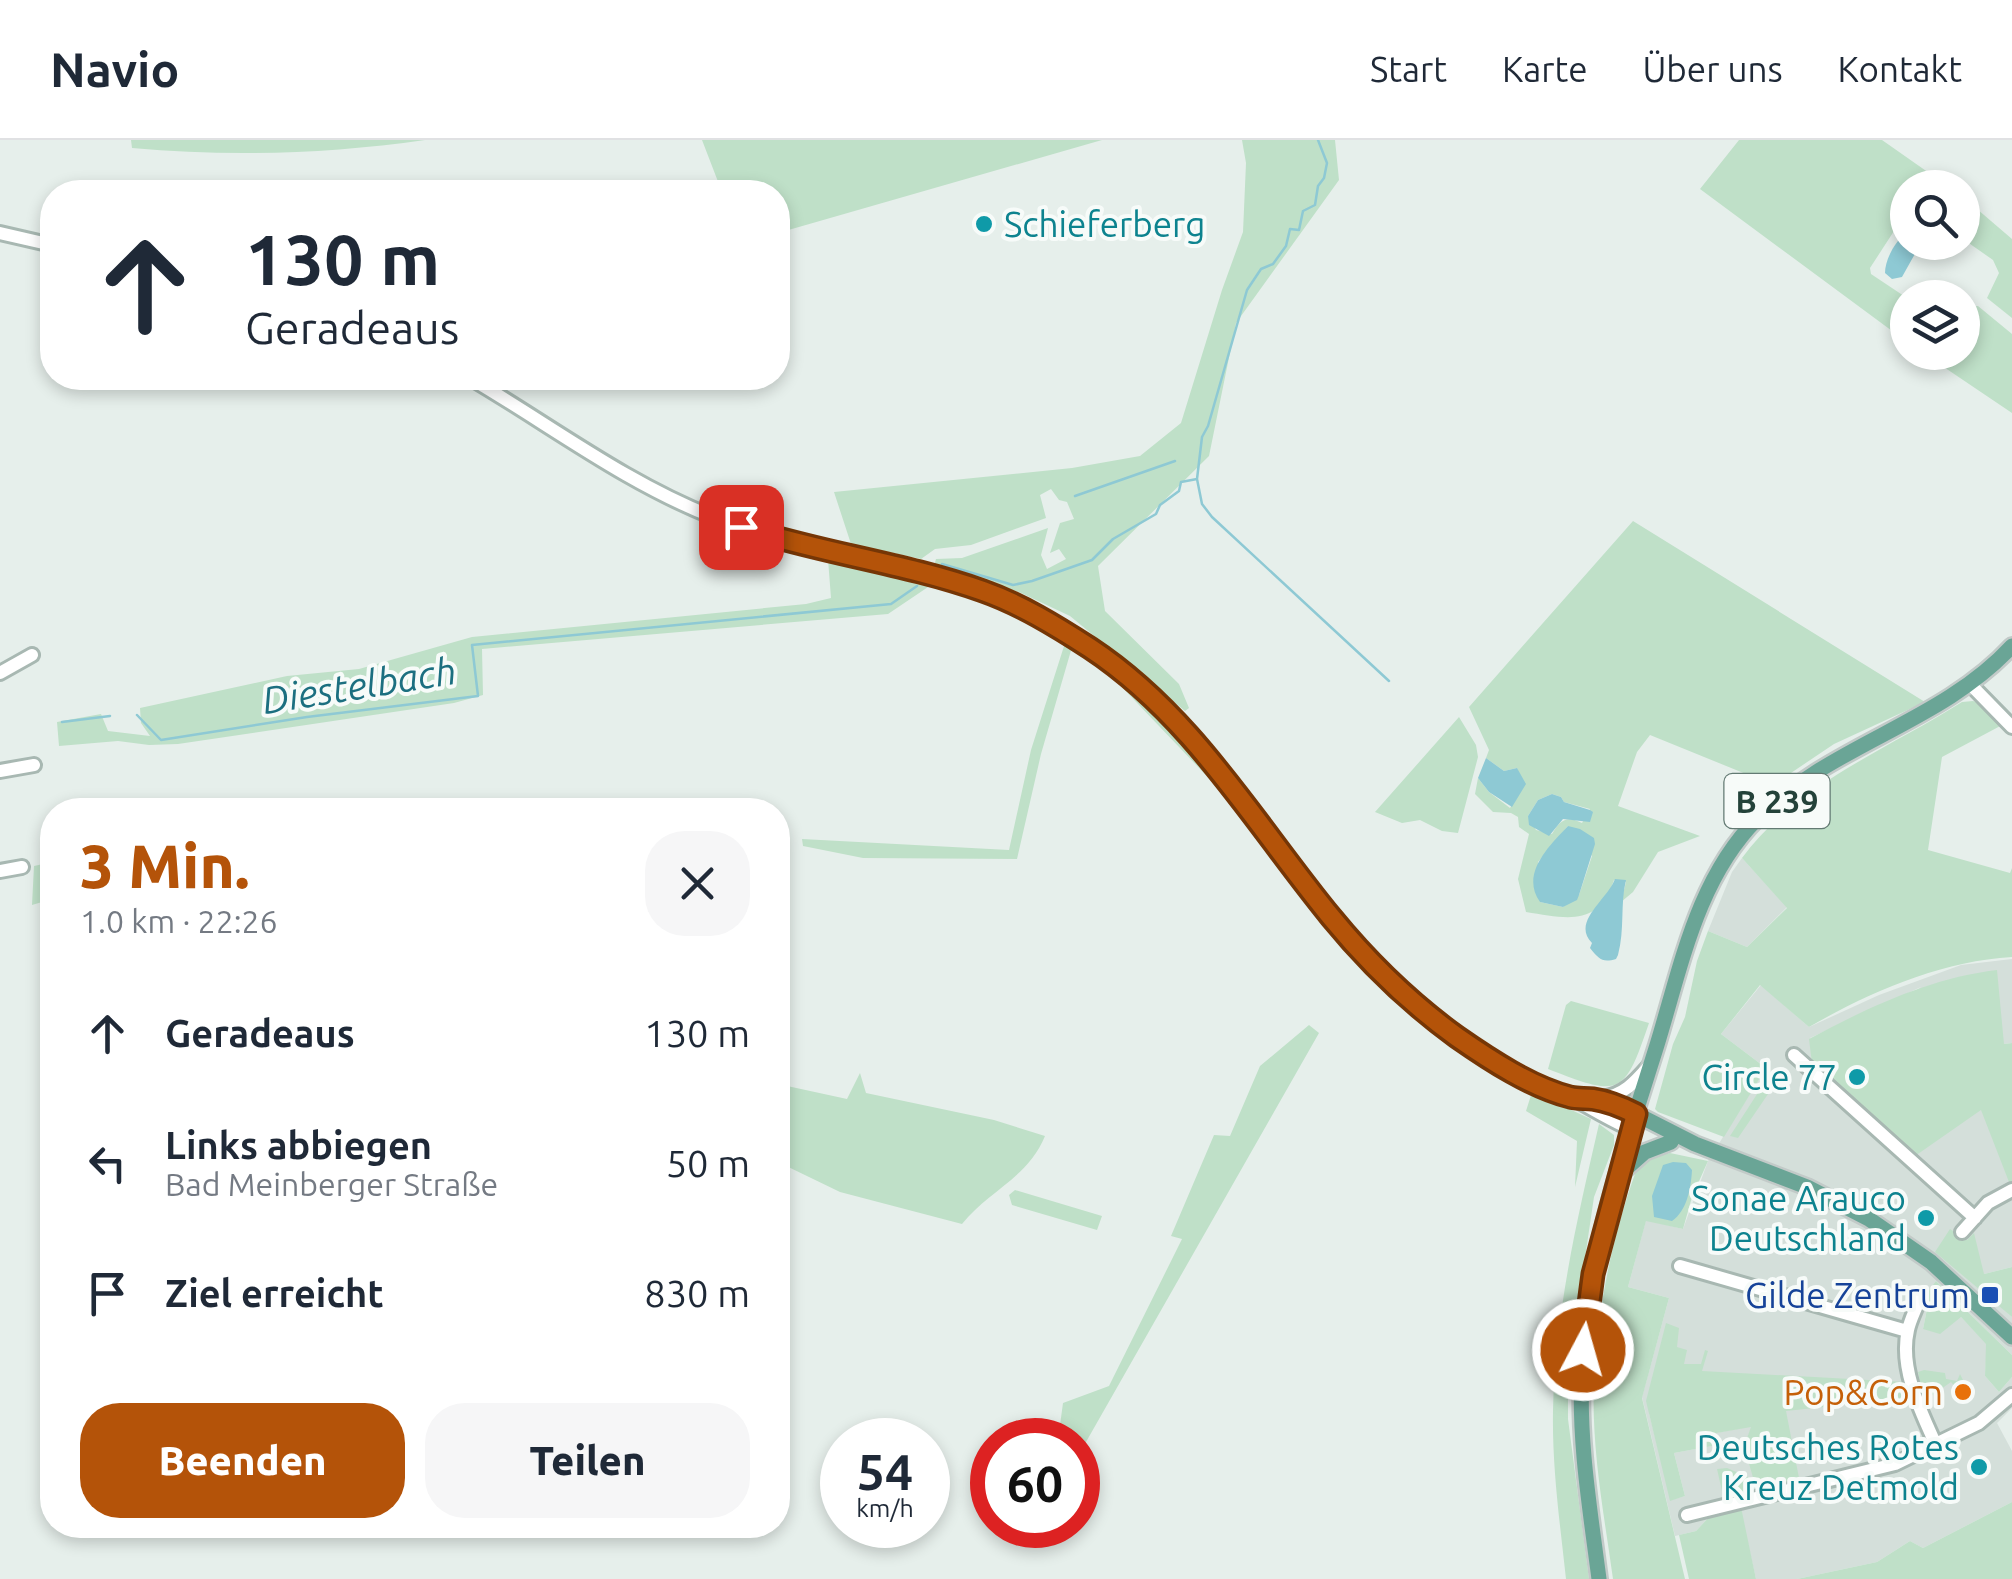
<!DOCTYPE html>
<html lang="de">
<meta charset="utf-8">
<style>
:root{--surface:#fff;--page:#f6f6f7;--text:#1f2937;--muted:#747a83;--line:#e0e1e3;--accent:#b45309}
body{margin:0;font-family:Ubuntu,sans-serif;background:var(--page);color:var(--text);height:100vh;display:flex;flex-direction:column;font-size:38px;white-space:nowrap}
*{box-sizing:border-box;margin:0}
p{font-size:32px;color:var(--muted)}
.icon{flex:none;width:55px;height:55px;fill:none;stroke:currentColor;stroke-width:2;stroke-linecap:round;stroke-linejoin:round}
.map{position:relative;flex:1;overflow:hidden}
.details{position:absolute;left:40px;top:658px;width:750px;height:740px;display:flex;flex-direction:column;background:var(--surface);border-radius:40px;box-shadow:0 5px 15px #0003}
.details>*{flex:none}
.top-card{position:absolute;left:40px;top:40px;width:750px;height:210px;border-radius:40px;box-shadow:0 5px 15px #0003;background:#fff;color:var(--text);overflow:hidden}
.fabs{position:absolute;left:1890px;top:30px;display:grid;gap:20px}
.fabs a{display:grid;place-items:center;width:90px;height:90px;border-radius:50%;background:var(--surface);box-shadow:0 5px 15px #0003;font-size:50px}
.speed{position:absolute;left:820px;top:1278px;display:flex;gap:20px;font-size:50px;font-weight:700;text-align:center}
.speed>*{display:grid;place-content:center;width:130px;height:130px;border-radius:50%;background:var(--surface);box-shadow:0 5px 15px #0003;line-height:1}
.speed small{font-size:25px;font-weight:400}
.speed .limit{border:15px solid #d22;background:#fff;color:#111}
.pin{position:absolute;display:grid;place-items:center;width:85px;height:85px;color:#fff;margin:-42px;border-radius:20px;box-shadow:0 5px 15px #0006}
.me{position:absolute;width:110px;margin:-55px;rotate:6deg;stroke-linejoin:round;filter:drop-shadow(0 0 8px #0008)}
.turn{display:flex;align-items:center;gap:35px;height:210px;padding:0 40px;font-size:45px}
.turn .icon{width:130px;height:130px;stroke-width:2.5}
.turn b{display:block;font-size:70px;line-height:85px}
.round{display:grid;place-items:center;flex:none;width:105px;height:105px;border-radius:40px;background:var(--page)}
.overview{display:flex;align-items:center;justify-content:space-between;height:170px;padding:0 40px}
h1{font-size:60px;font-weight:800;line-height:75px;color:var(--accent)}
.action{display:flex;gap:20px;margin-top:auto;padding:20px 40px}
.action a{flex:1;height:115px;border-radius:40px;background:var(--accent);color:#fff;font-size:40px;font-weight:800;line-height:115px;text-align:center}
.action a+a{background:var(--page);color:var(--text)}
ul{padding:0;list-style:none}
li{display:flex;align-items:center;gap:30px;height:130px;padding:0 40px}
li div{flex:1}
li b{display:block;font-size:38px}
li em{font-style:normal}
header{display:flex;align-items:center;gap:60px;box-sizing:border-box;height:140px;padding:0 50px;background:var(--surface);border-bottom:2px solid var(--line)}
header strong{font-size:48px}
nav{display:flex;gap:55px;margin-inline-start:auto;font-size:35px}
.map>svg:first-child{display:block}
.built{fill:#d4dfda;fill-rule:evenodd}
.green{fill:#bfe0c8;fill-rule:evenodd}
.water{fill:#8ec9d4}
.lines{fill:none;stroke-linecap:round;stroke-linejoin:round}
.stream{stroke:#8ec9d4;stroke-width:2.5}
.minor-casing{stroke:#a8b8b2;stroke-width:18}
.major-casing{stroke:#c2cac8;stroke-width:20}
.minor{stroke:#fff;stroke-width:12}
.major{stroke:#6aa596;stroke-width:15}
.route-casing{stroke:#753606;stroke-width:25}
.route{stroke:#b45309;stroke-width:18}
.culture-dot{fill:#0f9aa8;stroke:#f7fbf9;stroke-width:4}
.transit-dot{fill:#1a4fb4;stroke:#f7fbf9;stroke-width:4}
.food-dot{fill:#e8710a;stroke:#f7fbf9;stroke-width:4}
.labels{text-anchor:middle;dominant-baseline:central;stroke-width:8;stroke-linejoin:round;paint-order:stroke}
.shield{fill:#f7fbf9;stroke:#637a73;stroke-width:2.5}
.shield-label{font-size:32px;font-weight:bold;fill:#24423a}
.culture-label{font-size:35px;fill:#0d838f;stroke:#f7fbf9;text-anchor:end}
.transit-label{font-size:35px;fill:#164399;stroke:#f7fbf9;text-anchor:end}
.food-label{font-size:35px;fill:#c56008;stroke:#f7fbf9;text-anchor:end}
.water-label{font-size:38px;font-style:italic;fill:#1c6f80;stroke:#f7fbf9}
</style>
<header>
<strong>Navio</strong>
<nav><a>Start</a><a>Karte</a><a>Über uns</a><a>Kontakt</a></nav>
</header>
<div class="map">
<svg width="2012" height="1439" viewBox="0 0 2012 1439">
<rect width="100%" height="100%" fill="#e6efeb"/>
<!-- built -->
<path class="built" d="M1742 718 1787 767 1747 807 1708 791 1732 732Z
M2012 819V903L2004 904 2012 994V1127L1984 1134 1974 1142 2012 1177V1215L1936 1141 1929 1159 1923 1189 1961 1177 1987 1204 1985 1236 1999 1252 2012 1237V1268L1997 1283 2012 1311V1362L1923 1408 1910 1401 1877 1422 1797 1439H1756L1740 1368 1710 1376 1696 1391 1675 1396 1642 1257 1669 1158 1628 1147 1646 1080 1683 1089 1708 1021 1766 928 1721 894 1761 845 1809 887 1879 855 1961 825ZM1921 847 1812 924 1810 898ZM1785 1264 1744 1306 1752 1286 1710 1294 1711 1306 1674 1313 1685 1356 1671 1360 1649 1273Z"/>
<!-- green -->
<path class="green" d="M131 0H425C327 14 231 17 132 8Z
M702 0H1102L778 93V52H722Z
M1242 0H1335L1339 40 1236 183 1209 316 1098 426 1105 471 1179 544 1189 568 1185 571 1070 476 1019 452 934 426 936 419 962 418 1048 388 1041 415 1047 429 1066 419 1059 409 1050 413 1060 383 1074 379 1067 362 1059 360 1051 349 1040 355 1046 378 971 405 935 409 921 419 851 404 834 352 1072 328 1140 316 1181 283 1222 150 1243 92 1246 23Z
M1739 0H1882L1949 47 1908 48 1907 71 1870 128 1871 134 1907 158V202L1700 49Z
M1963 57 2012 99V178L1987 158 1999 133 1993 120 1963 99Z
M1978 166 2012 194V273L1923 213 1962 212 1963 177 1970 167Z
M1633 381 1925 562 1834 604 1773 645 1650 595 1637 612 1618 666 1700 696 1658 712 1633 752 1621 762 1626 742 1614 740C1598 788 1566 778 1526 772L1518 739 1529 694 1519 687 1518 677 1511 673 1493 672 1475 654 1478 638 1489 652 1510 668 1522 649 1517 628 1504 631 1486 618 1489 610 1469 567ZM1552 654 1561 657 1564 662 1590 669 1582 683C1567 675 1560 680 1552 694L1536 690 1528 676 1538 660ZM1568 686 1592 716 1579 755 1563 767 1540 762 1538 722Z
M828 419 934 443 888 474 482 509 483 555 454 563 178 604 149 605 118 601 59 606 57 582 101 574 108 591 150 596 141 583 140 568 287 536 359 529 472 497 806 464 831 458Z
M1065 503 1072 507 1041 614 1017 719 863 718 803 706 802 699 1009 710 1031 610Z
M1122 542 1173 585 1271 706 1266 710 1221 651 1118 543Z
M1973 561 1982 564 2004 584 1942 617 1928 710 2010 733 2012 728V817C1941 821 1870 852 1809 887L1760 845 1721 894 1766 928 1724 997 1658 972 1655 969 1673 904 1685 877 1697 821 1708 791 1747 807 1787 768 1742 718C1797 644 1886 610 1962 562Z
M1459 577 1476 605 1478 617 1458 693 1442 691 1420 680 1402 683 1375 672Z
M52 722V759L32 765 34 726Z
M1997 830 2004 904 2012 903V1041L2009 1042 1981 970 1915 1016 1812 924 1809 899C1869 867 1930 838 1997 830Z
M1571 861 1649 883C1624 957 1620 957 1548 929L1566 865Z
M1309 885 1319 893 1078 1316V1300H1058L1063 1263 1109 1246 1182 1099 1171 1096 1214 995 1230 996 1260 926Z
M860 933 866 953 994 980 1045 996C1028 1038 988 1051 962 1084L840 1052 778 1022V944L847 959Z
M1770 934H1776L1779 938 1738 998 1730 996Z
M1532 952 1591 979 1575 1047 1577 1001 1526 971Z
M1599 984 1614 995V1005L1594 1057 1568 1233V1279L1589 1439H1566C1560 1384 1552 1327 1553 1271 1555 1173 1577 1080 1599 984Z
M1670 1013 1708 1021 1692 1057 1683 1089 1646 1081 1628 1147 1669 1158 1642 1258 1685 1439H1613C1604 1374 1591 1307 1594 1241 1597 1171 1612 1097 1636 1031L1646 1018Z
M1015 1050 1102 1076 1097 1090 1012 1065 1009 1055Z
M1950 1089 1967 1100 1974 1093 1984 1134 2012 1127V1177L1935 1112Z
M1936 1141 2012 1215V1237L1999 1252 1985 1236 1986 1204 1961 1177 1940 1194 1923 1189 1929 1159 1925 1156Z
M1666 1183 1679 1188 1677 1207 1687 1210 1684 1224H1701L1705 1210 1708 1211 1702 1231 1905 1242 1909 1258 1786 1271 1800 1343 1763 1351 1756 1348 1744 1306 1751 1287 1711 1294 1712 1306 1674 1313 1685 1356 1670 1361 1646 1261Z
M1924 1230 1945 1233 1946 1239 1957 1241 1960 1234 1963 1240 1955 1247 1951 1242 1924 1261 1918 1232Z
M1727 1328 1748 1337 1751 1352 1724 1360 1717 1329Z
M2012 1362V1439H1797L1877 1422 1910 1401 1923 1408Z
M1741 1367 1756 1439H1689L1679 1395 1696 1391 1710 1376Z"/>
<!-- water -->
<path class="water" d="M1907 92 1908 102 1921 103 1902 137 1892 139 1885 133C1885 119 1896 100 1907 92Z
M1486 618 1504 631 1517 628 1526 644 1512 667 1489 652 1478 638Z
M1552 654 1561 657 1564 662 1590 670 1593 672 1590 682 1563 679 1549 696 1529 685 1528 676 1538 660Z
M1568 686 1580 689 1594 698 1595 704 1579 755 1577 760 1563 767 1540 762C1520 734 1549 706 1568 686Z
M1615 739 1626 740C1620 764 1625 789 1618 815L1616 819C1602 823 1599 819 1590 808L1592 803C1571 782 1607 760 1615 739Z
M1673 1022 1686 1023 1692 1030C1691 1048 1687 1071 1672 1081L1654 1077 1652 1056 1663 1025Z"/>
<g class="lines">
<!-- stream -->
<path class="stream" d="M1197 339 1202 364 1212 377 1389 541
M1075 356 1175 321
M942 424 1013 445 1032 441 1092 420 1113 399 1156 374 1160 365 1179 351 1181 342 1197 339 1202 297 1208 286 1247 150 1261 129 1273 124 1286 106 1290 89 1299 90 1303 71 1315 65 1318 46 1324 38 1327 23 1318 0
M137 575 161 600 307 577 478 556 472 505 891 464 917 446
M62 582 110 576"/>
<defs>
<path id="minor" d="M0 93 52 105
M470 238C550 285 626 343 713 377 791 408 874 417 954 442 1002 456 1048 480 1090 508 1205 584 1265 707 1356 806 1399 854 1451 900 1509 929 1529 940 1551 947 1571 957 1591 968 1610 980 1631 989
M0 533 32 515
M1970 544 2012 587
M0 631 34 625
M0 731 22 727
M1794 915 1975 1078
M1573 957 1597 959 1636 974
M1602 958C1624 955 1635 942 1649 926
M1962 1092 1988 1063 2012 1050
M1680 1126 1907 1191
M1919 1160C1916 1169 1910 1180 1908 1190 1899 1228 1921 1272 1936 1305
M1687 1375 1895 1324 1979 1283 2012 1255"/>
<path id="major" d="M1636 974 1695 1004 1807 1047 1869 1079 1931 1122 2012 1197
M1619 1035 1645 1012 1671 1002
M1599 1439C1590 1369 1578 1299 1582 1228 1587 1117 1624 1010 1657 905 1681 827 1697 739 1757 679 1830 604 1940 584 2012 506"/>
</defs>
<!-- minor casing -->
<use href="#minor" class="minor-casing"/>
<!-- major casing -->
<use href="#major" class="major-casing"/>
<!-- minor -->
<use href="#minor" class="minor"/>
<!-- major -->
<use href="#major" class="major"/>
</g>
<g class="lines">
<defs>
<path id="route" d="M741 387C820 413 904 423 983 451 1020 464 1056 486 1090 508 1193 576 1254 683 1331 777 1367 821 1410 863 1457 897 1490 920 1531 947 1570 957 1577 959 1585 958 1593 959 1608 961 1622 967 1636 974L1593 1134 1583 1210"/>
</defs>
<!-- route casing -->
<use href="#route" class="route-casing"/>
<!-- route -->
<use href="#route" class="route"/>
</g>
<!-- markers -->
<g class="culture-dot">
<circle cx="984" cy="84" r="10"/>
<circle cx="1857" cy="937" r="10"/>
<circle cx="1926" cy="1078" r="10"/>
<circle cx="1979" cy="1327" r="10"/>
</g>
<rect class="transit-dot" x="1980" y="1145" width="20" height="20" rx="5"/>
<circle class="food-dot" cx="1963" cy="1252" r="10"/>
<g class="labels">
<!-- shield labels -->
<rect class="shield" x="1724.5" y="634" width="105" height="54" rx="8"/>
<g class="shield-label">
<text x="1777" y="661">B 239</text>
</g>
<!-- culture labels -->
<g class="culture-label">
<text x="1004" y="84" text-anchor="start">Schieferberg</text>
<text x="1837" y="937">Circle 77</text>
<text x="1906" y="1058">Sonae Arauco<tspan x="1906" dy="40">Deutschland</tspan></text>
<text x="1959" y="1307">Deutsches Rotes<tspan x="1959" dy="40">Kreuz Detmold</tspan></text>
</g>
<!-- transit labels -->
<g class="transit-label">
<text x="1970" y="1155">Gilde Zentrum</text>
</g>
<!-- food labels -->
<g class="food-label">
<text x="1943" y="1252">Pop&amp;Corn</text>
</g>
<!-- water labels -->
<g class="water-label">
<text transform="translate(359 545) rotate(-9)">Diestelbach</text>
</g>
</g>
</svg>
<div class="fabs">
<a><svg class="icon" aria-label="search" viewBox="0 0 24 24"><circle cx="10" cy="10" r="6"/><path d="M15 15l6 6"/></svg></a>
<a><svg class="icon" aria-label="layers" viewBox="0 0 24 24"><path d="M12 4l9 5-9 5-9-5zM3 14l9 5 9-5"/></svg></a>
</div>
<div class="speed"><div>54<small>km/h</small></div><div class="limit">60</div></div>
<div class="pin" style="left:741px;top:387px;background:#d93025"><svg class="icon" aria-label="arrive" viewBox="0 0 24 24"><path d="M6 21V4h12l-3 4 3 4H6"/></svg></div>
<svg class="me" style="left:1583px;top:1210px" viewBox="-20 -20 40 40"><circle r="17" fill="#b45309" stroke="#fff" stroke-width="3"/><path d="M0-11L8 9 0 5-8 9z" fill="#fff"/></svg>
<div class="top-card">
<div class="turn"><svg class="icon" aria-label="ahead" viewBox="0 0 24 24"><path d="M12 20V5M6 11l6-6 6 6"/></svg><div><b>130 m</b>Geradeaus</div></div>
</div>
<section class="details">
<div class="overview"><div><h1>3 Min.</h1><p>1.0 km · 22:26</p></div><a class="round"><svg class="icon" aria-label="close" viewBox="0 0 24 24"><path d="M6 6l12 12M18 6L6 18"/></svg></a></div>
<ul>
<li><svg class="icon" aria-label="ahead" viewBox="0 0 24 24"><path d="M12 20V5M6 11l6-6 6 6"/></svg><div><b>Geradeaus</b></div><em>130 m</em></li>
<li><svg class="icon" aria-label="left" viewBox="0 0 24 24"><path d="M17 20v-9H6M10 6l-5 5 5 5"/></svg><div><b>Links abbiegen</b><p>Bad Meinberger Straße</p></div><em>50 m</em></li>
<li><svg class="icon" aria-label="arrive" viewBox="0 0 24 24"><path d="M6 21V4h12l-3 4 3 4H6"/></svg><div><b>Ziel erreicht</b></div><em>830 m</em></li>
</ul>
<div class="action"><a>Beenden</a><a>Teilen</a></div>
</section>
</div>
